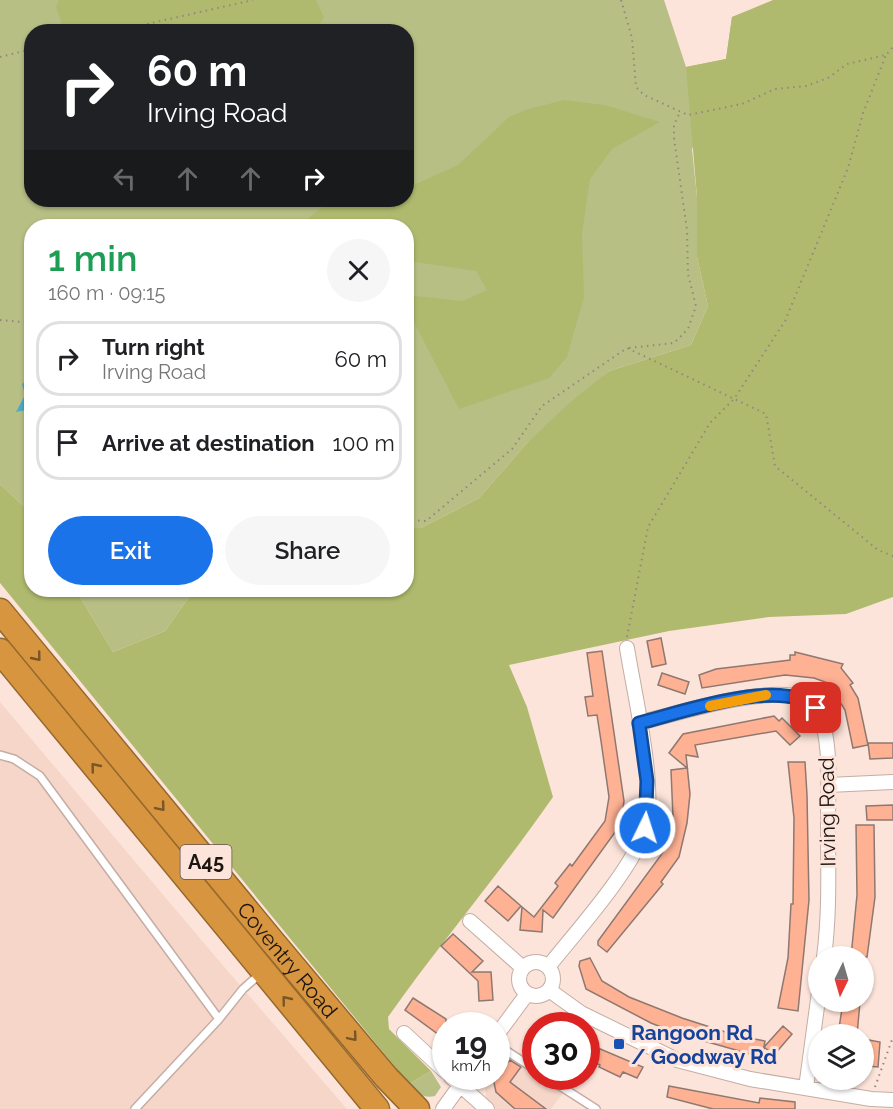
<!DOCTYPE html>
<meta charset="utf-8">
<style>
:root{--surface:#fff;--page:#f6f6f6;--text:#202124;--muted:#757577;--line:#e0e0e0;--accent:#1a73e8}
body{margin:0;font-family:Raleway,sans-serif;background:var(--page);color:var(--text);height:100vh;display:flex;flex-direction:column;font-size:22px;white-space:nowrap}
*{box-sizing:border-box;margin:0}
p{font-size:20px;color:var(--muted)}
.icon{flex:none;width:33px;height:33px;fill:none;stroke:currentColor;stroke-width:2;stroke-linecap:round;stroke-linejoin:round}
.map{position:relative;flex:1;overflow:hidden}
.panel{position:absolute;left:24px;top:219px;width:390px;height:378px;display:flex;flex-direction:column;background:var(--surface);border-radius:24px;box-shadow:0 2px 4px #0004}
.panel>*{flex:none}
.banner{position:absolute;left:24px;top:24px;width:390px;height:183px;border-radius:24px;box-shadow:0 2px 4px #0004;background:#202124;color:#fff;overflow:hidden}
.needle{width:39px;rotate:185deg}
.buttons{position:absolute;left:808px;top:946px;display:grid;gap:12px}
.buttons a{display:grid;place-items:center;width:66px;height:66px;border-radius:50%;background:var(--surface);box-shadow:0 2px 4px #0004;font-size:30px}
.speed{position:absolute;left:432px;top:1012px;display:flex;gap:12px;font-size:30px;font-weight:700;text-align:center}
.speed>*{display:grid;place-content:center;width:78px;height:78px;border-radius:50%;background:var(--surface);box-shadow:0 2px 4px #0004;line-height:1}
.speed small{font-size:15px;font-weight:400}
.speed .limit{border:9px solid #d22;background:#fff;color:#111}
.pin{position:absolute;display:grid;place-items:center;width:51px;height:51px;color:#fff;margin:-26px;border-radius:12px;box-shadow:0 3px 9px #0006}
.me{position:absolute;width:66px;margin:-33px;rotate:4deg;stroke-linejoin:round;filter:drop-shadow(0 0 4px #0008)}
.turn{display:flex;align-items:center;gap:21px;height:126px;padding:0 24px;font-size:27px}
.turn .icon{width:78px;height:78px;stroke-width:2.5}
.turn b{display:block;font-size:42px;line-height:51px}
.lanes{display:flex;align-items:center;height:57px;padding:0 24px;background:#0003;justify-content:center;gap:30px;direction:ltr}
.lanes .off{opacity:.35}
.round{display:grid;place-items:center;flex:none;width:63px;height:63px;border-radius:32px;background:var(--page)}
.overview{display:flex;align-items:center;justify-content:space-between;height:102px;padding:0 24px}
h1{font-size:36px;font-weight:600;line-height:45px;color:#1e9e55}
.primary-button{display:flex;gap:12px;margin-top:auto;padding:12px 24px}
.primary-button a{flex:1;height:69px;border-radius:36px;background:var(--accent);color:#fff;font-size:24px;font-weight:600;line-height:69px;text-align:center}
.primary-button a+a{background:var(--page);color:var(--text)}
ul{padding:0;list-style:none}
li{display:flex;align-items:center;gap:18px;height:75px;margin:0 12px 9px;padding:0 12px;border:3px solid var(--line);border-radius:24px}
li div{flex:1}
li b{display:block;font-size:22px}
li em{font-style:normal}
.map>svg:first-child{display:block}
.built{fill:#f6d6c9}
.green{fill:#b7bf85;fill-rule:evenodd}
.forest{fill:#b0ba6e}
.water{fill:#4dabcb}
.building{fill:#feb193;stroke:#8e7870;stroke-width:1.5}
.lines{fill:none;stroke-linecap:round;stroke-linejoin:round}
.lane-casing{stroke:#c4ada4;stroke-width:10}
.street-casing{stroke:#c4ada4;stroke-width:16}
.highway-casing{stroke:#95682e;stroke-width:27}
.path{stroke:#96857e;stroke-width:2;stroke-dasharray:1.5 4.5;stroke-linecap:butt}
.lane{stroke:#fff;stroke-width:7}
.street{stroke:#fff;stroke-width:14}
.highway{stroke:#d6953e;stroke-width:24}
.oneway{stroke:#7a5528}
.route-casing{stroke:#114b97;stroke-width:15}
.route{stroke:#1a73e8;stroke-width:10}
.slow{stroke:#f59e0b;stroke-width:10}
.transit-dot{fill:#1a4fb4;stroke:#fde4da;stroke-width:2}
.labels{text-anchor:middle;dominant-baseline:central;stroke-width:6;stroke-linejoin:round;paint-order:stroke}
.shield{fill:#fde4da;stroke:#60534d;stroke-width:1.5}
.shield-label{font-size:20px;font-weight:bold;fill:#1d1511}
.street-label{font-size:21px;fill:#1d1511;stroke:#fde4da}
.transit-label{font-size:21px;font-weight:bold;fill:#164399;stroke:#fde4da;text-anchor:start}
</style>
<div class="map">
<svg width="893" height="1109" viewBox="0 0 893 1109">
<rect width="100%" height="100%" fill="#fde4da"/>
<!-- built -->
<path class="built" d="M0 702 220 962 347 1109H0Z
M500 1047 535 1070 536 1077H547L566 1089 551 1109H496L487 1101 483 1077H496L497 1052Z"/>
<!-- green -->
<path class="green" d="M0 0H664L686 67 726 59 732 17 764 5 692 149 697 197V257L708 306 691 345 609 371 526 444 479 498 421 528H407L406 226H32L31 513 0 484ZM32 32H406V200H32Z
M76 590H194L165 631 113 652Z
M431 1071 441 1087 435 1096C422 1099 417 1092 409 1084Z"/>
<!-- forest -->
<path class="forest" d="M59 0H316L324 17 315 31H64L56 7Z
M773 0H893V597L846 614 769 617 669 631 509 665 527 707 553 797C501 872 441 942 388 1017L389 1029 431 1071 409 1084 0 583V484L31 513 32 590H76L113 652 165 631 194 590H406L407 528H421L479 498 526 444 568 404 609 371 691 345 708 306 697 257V197L686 67 726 59 732 17Z
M564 100 605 105 660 122 612 149 590 179 582 234 584 297 567 357 549 378 459 409 407 309V295L463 301 487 290 476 271 407 261 406 226H304L301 224 327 203 347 200H406L407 188 458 165 509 117 525 110Z"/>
<!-- water -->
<path class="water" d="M31 377V409L16 412 25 395 22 384Z"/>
<!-- building -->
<path class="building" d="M661 638 666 664 652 667 647 641Z
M602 651 624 801 621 824 553 918 543 910 542 932 520 930 522 907 534 917 558 886 555 883 570 864 572 866 605 821 609 797 601 741 597 715 588 716 585 697 593 696 587 653Z
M795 652 843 664 841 668 853 683 850 685 858 698 868 745 853 748 845 710 828 683 814 678 785 675 702 688 699 675 716 669 790 660V655H795Z
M662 673 689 682 685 694 658 685Z
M774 716 779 721 782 718 800 736 790 745 776 731 695 745 698 757 686 755 690 794 687 823 679 857 661 882 663 884 607 952 598 945V941L664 851 673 818 671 770 687 768 669 753 683 734Z
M868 743H893V758L870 759Z
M788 762H805L807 795 809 900 798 1011 778 1008 788 958 791 904H793L794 818Z
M893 805V820H867L866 806Z
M856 825H874L875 897 867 957H851L857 895Z
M498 886 521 906 508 921 485 901Z
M453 934 483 961 472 972H491L493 1000 479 1001 478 981 441 946Z
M590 958 602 981 629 997 682 1018 738 1036 765 1041 764 1047 783 1026 792 1034 774 1055 764 1047V1058L676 1033 651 1023 586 989 579 966 580 961Z
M413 998 446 1019V1040L405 1010Z
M843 1002H860L857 1035H838Z
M869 1040 880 1042 878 1067 867 1066Z
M586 1043 643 1067 637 1078 623 1072 620 1077 599 1067 600 1065 586 1058Z
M510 1060 521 1067 510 1082 546 1109H515L496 1092 493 1078Z
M669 1086 759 1103 760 1098 795 1102V1109H713L667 1097Z"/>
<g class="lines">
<defs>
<path id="lane" d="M0 755 14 759 40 776 219 1019 135 1109
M219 1019 243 989 261 973
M496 1044 536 1070
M546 1077 596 1109"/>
<path id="street" d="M639 723C678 713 769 684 805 699 814 703 821 714 823 724 831 754 828 789 828 820 828 866 830 912 824 957
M828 785 893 782
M470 921 523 968
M519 979a17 17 0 1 1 34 0a17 17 0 1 1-34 0Z
M548 967C575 933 633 869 645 829 657 788 634 693 627 648
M549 990 581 1013 677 1060 750 1079 871 1099 893 1100
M404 1033 446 1072
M496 1036 527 994
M451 1077 487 1109
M806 1088 819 992
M443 1109 466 1077"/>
<g id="highway">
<path id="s1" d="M0 611 272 941 386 1077 417 1109"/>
<path d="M0 651 377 1109"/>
</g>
</defs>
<!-- lane casing -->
<use href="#lane" class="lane-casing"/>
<!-- street casing -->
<use href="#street" class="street-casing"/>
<!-- highway casing -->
<use href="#highway" class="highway-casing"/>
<!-- path -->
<path class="path" d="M621 0 632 38 636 87 644 95 688 115 742 104 775 89 806 86 828 78 847 64 886 55 893 47
M112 32 253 0
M0 57 32 49
M0 320 32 323
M629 348 674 343 688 329 696 306 688 274 687 230 674 138V125L680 112
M406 520 426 521 512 449 542 406 627 348 766 414 775 466 878 550 893 556
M627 637 648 527 710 423 734 399 785 321 848 168 863 113 886 55
M875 1087 893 1037"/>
<!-- lane -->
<use href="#lane" class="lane"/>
<!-- street -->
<use href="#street" class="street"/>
<!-- highway -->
<use href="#highway" class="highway"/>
</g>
<!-- one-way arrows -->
<defs><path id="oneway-chevron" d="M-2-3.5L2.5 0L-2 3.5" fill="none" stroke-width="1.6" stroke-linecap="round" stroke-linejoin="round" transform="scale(1.5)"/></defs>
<g class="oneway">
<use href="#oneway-chevron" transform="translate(37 657) rotate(51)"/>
<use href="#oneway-chevron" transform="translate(95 767) rotate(-129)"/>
<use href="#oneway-chevron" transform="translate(161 807) rotate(50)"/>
<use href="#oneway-chevron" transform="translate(286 1000) rotate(-129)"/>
<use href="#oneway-chevron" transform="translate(353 1037) rotate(50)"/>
</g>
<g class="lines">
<defs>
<path id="route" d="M645 828 647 781 639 723C680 713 783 676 816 708"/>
</defs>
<!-- route casing -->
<use href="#route" class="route-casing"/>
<!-- route -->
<use href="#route" class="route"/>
<!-- slow -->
<path class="slow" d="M710 706 766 695"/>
</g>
<!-- markers -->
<rect class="transit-dot" x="613" y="1038" width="12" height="12" rx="3"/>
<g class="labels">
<!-- shield labels -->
<rect class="shield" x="180.5" y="845" width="51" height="34" rx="4.5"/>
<g class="shield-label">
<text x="206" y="862">A45</text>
</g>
<!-- street labels -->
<g class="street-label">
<text transform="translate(827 812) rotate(-91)">Irving Road</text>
<text stroke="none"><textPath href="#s1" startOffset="452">Coventry Road</textPath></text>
</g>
<!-- transit labels -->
<g class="transit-label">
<text x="631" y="1032">Rangoon Rd<tspan x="631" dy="24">/ Goodway Rd</tspan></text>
</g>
</g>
</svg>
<div class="buttons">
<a><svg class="needle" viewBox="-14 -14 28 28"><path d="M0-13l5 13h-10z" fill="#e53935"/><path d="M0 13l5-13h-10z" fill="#757577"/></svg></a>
<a><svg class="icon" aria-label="layers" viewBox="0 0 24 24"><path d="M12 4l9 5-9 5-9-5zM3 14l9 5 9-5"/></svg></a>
</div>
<div class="speed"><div>19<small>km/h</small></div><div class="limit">30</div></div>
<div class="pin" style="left:816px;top:708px;background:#d93025"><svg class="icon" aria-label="arrive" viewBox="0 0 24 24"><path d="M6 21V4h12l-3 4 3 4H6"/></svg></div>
<svg class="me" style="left:645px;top:828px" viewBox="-20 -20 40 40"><circle r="17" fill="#1a73e8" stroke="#fff" stroke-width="3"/><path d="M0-11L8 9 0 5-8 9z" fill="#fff"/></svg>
<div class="banner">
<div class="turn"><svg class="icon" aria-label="right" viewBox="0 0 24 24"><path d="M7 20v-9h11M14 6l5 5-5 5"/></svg><div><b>60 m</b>Irving Road</div></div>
<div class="lanes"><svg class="icon off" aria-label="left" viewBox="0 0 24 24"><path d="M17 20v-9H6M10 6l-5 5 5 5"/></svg><svg class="icon off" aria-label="ahead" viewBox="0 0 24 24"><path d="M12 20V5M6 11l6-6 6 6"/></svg><svg class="icon off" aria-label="ahead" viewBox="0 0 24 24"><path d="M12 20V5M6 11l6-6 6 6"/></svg><svg class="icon" aria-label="right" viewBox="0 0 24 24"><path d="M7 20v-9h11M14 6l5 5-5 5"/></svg></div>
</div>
<section class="panel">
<div class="overview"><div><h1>1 min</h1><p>160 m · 09:15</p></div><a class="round"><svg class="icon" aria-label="close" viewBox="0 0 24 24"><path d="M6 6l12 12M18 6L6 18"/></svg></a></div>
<ul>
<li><svg class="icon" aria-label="right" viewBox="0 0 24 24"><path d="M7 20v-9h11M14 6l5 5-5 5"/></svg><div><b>Turn right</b><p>Irving Road</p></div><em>60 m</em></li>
<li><svg class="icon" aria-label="arrive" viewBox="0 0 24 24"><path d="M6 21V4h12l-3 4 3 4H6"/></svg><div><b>Arrive at destination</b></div><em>100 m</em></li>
</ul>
<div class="primary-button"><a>Exit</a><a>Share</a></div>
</section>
</div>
